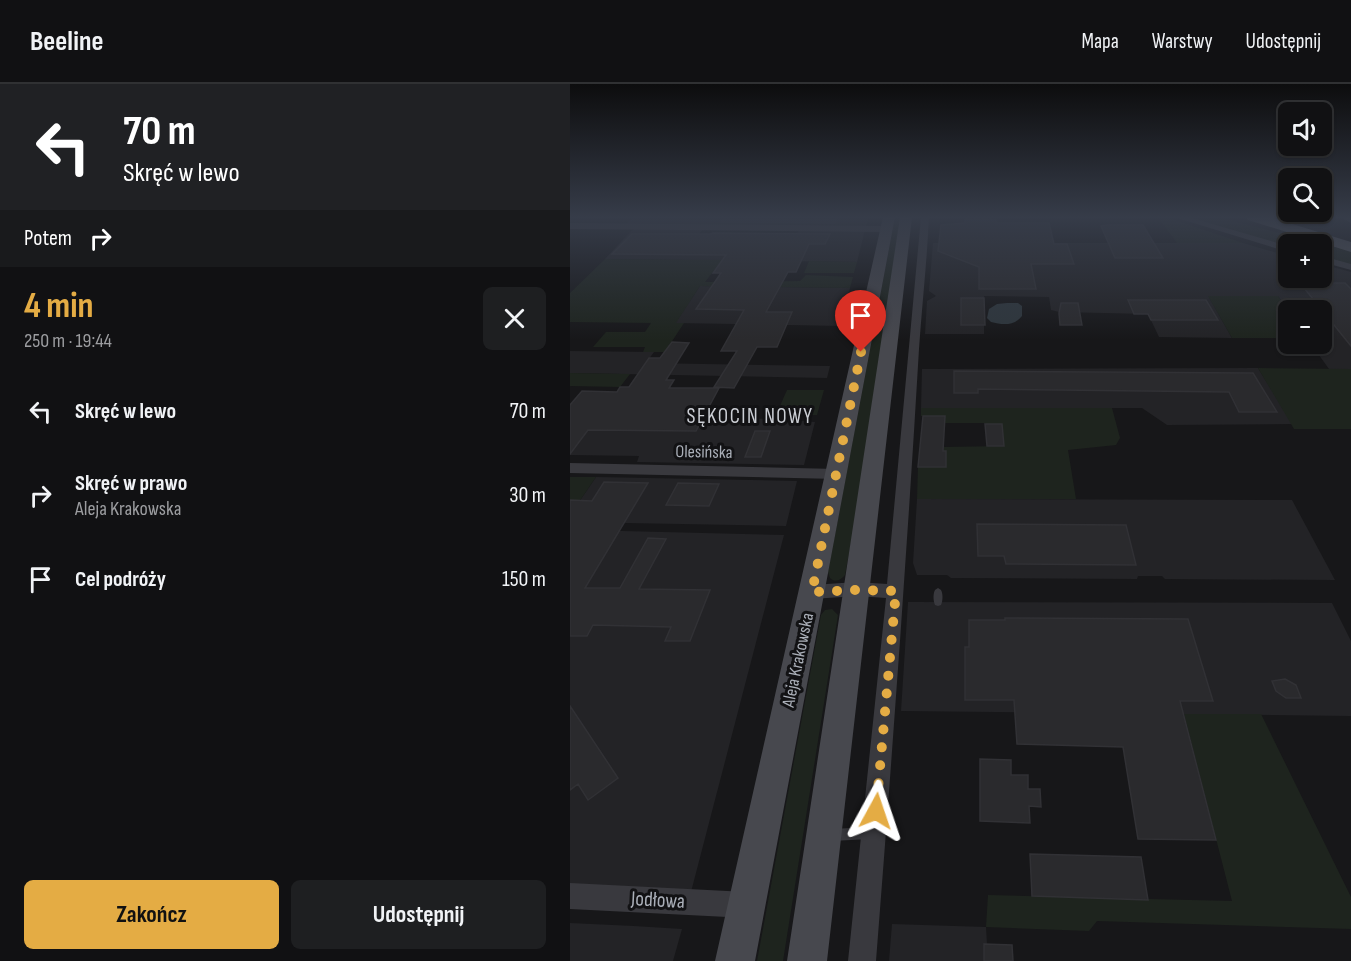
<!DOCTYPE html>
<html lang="pl">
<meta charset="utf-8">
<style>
:root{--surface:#111113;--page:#1e1f21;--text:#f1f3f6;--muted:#9c9da0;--line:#303133;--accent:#e4ac44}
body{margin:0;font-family:"Sofia Sans Condensed",sans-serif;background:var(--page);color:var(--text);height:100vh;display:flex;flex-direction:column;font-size:22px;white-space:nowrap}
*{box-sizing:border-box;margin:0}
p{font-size:20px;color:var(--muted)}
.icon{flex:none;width:33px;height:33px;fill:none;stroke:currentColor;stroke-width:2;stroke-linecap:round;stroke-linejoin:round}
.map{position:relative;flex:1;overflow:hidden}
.side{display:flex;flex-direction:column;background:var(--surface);width:570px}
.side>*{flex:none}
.guide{background:#202124;color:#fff;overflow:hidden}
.controls{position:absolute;left:708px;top:18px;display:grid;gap:12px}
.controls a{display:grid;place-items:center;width:54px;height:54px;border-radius:9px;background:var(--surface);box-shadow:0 2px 4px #0004,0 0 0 2px var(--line);font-size:30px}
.pin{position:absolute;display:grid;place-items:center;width:51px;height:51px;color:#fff;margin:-62px -26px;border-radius:50% 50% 50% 0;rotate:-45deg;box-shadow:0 0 6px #0007}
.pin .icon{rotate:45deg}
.me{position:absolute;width:66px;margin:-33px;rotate:5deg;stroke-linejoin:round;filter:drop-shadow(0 0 4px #0008)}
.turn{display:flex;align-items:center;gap:21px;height:126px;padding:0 24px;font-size:27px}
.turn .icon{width:78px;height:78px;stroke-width:2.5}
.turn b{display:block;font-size:42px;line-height:51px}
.then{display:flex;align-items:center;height:57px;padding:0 24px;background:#0003;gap:12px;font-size:22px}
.round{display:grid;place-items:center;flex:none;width:63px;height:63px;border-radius:9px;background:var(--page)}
.summary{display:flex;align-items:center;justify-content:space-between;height:102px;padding:0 24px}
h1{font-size:36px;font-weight:700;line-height:45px;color:var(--accent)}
.primary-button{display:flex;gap:12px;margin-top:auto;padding:12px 24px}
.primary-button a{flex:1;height:69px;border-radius:9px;background:var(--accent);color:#111;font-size:24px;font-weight:700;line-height:69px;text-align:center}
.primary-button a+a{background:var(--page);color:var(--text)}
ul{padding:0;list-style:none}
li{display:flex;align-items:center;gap:18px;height:84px;padding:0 24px}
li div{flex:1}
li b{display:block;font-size:22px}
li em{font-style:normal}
header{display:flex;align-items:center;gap:36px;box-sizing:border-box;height:84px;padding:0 30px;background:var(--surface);border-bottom:2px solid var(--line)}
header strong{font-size:28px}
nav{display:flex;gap:33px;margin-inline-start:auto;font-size:21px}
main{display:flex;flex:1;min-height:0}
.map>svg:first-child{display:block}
.built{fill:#232326}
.green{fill:#1e241e}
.water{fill:#2e363c}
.building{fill:#2a2a2d;stroke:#313135;stroke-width:1.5}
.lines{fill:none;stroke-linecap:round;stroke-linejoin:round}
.lane{fill:#39393e;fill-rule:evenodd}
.street{fill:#39393e;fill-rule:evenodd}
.secondary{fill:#47484e;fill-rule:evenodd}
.primary{fill:#55575d;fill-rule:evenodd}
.route{stroke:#e4ac44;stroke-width:10;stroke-dasharray:0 18}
.labels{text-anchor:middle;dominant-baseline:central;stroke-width:6;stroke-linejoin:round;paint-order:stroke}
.street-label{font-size:18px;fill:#aaafb8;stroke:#121214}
.quarter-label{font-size:21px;letter-spacing:1.5px;fill:#cbced4;stroke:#121214}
.near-street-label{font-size:21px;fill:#aaafb8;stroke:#121214}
</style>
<header>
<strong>Beeline</strong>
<nav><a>Mapa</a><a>Warstwy</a><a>Udostępnij</a></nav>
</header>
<main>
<section class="side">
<div class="guide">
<div class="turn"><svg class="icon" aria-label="left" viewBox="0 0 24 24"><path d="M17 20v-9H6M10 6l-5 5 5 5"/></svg><div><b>70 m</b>Skręć w lewo</div></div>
<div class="then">Potem<svg class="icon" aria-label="right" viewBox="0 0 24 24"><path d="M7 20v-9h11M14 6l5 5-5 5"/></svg></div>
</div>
<div class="summary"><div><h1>4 min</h1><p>250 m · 19:44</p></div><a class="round"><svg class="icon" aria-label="close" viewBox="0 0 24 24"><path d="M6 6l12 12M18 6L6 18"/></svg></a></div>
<ul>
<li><svg class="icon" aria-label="left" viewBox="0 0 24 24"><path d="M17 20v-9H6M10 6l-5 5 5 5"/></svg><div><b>Skręć w lewo</b></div><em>70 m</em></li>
<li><svg class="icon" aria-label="right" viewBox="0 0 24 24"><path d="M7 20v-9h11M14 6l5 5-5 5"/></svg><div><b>Skręć w prawo</b><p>Aleja Krakowska</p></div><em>30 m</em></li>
<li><svg class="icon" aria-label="arrive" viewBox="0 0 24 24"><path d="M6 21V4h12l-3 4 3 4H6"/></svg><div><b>Cel podróży</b></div><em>150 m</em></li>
</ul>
<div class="primary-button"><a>Zakończ</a><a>Udostępnij</a></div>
</section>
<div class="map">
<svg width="781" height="877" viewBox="0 0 781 877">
<rect width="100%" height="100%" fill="#171719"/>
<!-- built -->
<path class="built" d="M63 133H299L296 142 56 140Z
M64 144 133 145 129 150 221 160 229 146H295L287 178 35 175Z
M363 159H673L718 172V194H752V180L781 188V285H759L741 260H752V226L718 227 708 212 639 213 662 254 589 253 578 230 489 228 481 226 479 213 414 212V250H355L357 217 366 212 359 207Z
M130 202 280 204 270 242 105 239Z
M0 267 84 268 76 279 260 282 257 294 0 289Z
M688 284 723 340 597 341 572 324H351L352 285Z
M0 331 205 335 245 338 234 381 67 378 69 372 0 371Z
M26 393 227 397 216 442 0 438V431Z
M347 415 722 416 765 496 595 495 592 492H568L567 495 381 494 377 491H347L343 479Z
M12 446 214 451 121 808 0 801V464Z
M338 518 762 519 781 557V632L331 627Z
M0 839 64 842 112 845 103 877H0Z
M322 840 416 843 417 860 442 861 443 877H319Z"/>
<!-- green -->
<path class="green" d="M325 133H331L283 448 275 491C271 496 265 499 260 494L258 488Z
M613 133H647L781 167V181L752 173V160H718V164Z
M599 134 673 159H607L590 136Z
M35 175 152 176 135 198 230 197 236 191 283 193 280 204 130 202 106 239H114L95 268H73L75 263H23L36 248H75L81 239 0 238V209Z
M239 177 287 178 284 189H234Z
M638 212H708L718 227V254H662Z
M688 284 781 285V345H724Z
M0 289 60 290 50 303 0 302Z
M217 306H254L247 331H206Z
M351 324H542L550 354 546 361 498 366 506 415H347L348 383H376V367H374V363L434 362 415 339H375V332H351Z
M0 393H26L0 431Z
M262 525 268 531 213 877H187L251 531 255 526Z
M614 630H691L781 813V845L527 837 519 847 416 843 418 811 662 817Z"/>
<!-- water -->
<path class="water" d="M437 219H448L452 222V232C444 242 433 241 421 238L417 234 419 225 427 220Z"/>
<!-- building -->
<path class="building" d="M155 133H267L265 139 151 138Z
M395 134H421L422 136H426V139H479L484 160H497L504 180H461L466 205H409V183L368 167 371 141 395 139Z
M537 141H573L593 174H545L531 142Z
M143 149 260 150 255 160H239L226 188H218L196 228H222L207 263H187L164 304 144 303 167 267H151L174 226 126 225 151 189H143L156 171 42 170 62 150H141Z
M730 199H775L781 205V262Z
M391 214H414L415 241H391Z
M558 216H636L648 236H581L578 230H564Z
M491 219H508L512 241H490L489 229Z
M102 258 119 259 96 296H104L99 304H149L126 347 18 346 0 370V321L12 307 47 308 50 303H59L79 274H90Z
M384 287 683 289 707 328H669L659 308 408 305V309H384Z
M353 332H375L373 367H376V383H348Z
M415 340H432L434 362H417Z
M185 347H200L191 373H175Z
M34 398 78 399 15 504H50L78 454 96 455 69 505 140 506 120 557H95L101 543 23 541 17 552H0V416L22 417Z
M108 399 149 400 139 422 96 421Z
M407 440 556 441 566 481 436 480 434 472H408Z
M435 534 618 535 643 617H610L646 756 568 755 553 663 447 660 444 616H395V563H399V536H435Z
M715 595 726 601 731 614H716L706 607 702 597Z
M0 622 48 694 18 716 8 700 0 706Z
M410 675 441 676V691H458V705H470L471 723 459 722 460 739 410 737Z
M460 770 571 773 578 816 462 812Z
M414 860 442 861 443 877H414Z"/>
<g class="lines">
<!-- lane -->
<path class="lane" d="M368 504 371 506C373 510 373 516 371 521L368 522 365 521C363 516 363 510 365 506Z
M300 743 304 745 306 749 304 753 300 755 262 757 258 755 256 751 258 747 262 745Z"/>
<!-- street -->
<path class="street" d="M351 133H359C357 177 352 221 349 265 337 469 322 673 306 877H278L316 514 287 512 242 515 236 513 233 508 236 503 242 501 287 498 317 500Z
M604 133H618L718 162V168Z
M0 139 316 142 320 145 316 148 0 145Z
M752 172 781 180V186L752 178Z
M0 379 267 385 275 390 267 395 0 389Z
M0 799 177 808 186 812 190 821 186 830 177 834 0 825Z"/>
<!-- secondary -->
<path class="secondary" d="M313 133H325L185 877H145Z
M330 133H342L257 877H217Z
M770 133H781V139Z"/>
<!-- primary -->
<path class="primary" d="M676 133H699L781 158V168L678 136Z"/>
</g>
<!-- sky -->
<linearGradient id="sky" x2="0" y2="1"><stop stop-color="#0d0d0e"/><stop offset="0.52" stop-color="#363c49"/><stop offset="1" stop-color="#363c49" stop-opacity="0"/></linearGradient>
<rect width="781" height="256" fill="url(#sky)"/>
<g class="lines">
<!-- route -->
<path class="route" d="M291 268 242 508 287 506 326 507 306 727"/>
</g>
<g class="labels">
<!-- street labels -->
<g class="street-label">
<text transform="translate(134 368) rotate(1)">Olesińska</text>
<text transform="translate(228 576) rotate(-78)">Aleja Krakowska</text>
</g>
<!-- quarter labels -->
<g class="quarter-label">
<text x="180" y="332">SĘKOCIN NOWY</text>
</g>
<!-- near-street labels -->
<g class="near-street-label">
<text transform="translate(88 816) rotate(3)">Jodłowa</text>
</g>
</g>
</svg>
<div class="controls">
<a><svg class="icon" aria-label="sound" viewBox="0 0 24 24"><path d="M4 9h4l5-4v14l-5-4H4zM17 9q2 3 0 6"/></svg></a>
<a><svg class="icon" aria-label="search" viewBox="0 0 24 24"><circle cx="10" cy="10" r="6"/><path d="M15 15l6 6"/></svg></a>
<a>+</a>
<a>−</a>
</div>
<div class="pin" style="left:291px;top:268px;background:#d93025"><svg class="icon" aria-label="arrive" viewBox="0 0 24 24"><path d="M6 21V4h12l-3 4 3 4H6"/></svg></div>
<svg class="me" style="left:306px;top:727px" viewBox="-20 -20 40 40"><path d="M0-17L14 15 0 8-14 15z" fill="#e4ac44" stroke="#fff" stroke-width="4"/></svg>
</div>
</main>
